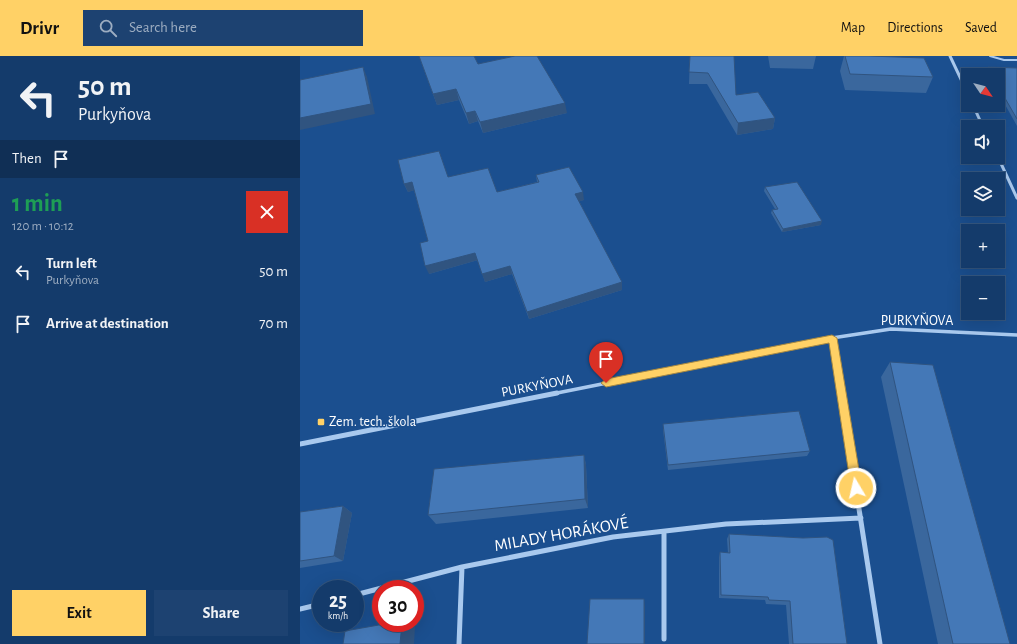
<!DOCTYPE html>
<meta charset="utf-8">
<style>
:root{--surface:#143b6b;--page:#1d4271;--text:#f1f3f6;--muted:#9dadc1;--line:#33557e;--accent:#ffd166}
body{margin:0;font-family:"Alegreya Sans",sans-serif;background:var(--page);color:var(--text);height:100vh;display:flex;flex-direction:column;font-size:15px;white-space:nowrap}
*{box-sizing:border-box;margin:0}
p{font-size:13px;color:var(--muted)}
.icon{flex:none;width:22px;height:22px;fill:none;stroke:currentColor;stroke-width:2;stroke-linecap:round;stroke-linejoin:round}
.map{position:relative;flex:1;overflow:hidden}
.details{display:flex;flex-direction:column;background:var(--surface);width:300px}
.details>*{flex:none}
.hud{background:#143b6b;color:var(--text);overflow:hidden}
.needle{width:26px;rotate:125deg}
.controls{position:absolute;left:661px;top:12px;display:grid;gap:8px}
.controls a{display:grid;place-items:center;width:44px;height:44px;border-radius:0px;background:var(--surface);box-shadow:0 4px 16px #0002,0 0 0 1px var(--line);font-size:20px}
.speed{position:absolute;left:12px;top:524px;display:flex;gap:8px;font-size:20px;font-weight:700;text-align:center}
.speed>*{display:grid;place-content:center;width:52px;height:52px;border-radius:50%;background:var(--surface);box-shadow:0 4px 16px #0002,0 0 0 1px var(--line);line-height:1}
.speed small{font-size:10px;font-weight:400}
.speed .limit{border:6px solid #d22;background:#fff;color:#111}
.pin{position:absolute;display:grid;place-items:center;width:34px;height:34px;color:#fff;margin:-41px -17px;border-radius:50% 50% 50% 0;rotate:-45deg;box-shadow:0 0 4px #0007}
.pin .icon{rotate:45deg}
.me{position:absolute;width:44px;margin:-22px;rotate:351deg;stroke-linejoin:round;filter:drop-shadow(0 0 3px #0008)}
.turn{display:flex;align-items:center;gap:14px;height:84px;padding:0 12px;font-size:18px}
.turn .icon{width:52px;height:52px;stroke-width:2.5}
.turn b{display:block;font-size:28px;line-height:34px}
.then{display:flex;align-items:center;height:38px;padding:0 12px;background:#0003;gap:8px;font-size:15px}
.round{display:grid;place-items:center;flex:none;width:42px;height:42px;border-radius:0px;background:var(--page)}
.head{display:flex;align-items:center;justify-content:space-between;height:68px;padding:0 12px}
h1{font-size:24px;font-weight:700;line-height:30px;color:#1e9e55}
.action{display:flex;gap:8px;margin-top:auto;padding:8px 12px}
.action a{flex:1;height:46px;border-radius:0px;background:var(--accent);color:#111;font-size:16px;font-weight:700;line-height:46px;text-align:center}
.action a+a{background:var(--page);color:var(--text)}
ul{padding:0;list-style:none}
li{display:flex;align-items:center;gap:12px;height:52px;padding:0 12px}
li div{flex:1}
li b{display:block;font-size:15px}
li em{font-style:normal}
header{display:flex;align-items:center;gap:24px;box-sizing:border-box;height:56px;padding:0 20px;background:var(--accent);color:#111}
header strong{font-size:19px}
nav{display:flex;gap:22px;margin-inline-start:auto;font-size:14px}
.search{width:280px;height:36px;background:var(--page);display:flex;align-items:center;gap:10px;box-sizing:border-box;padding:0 14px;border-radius:0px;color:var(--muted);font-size:15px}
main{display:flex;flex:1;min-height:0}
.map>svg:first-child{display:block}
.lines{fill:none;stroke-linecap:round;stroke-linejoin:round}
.service{stroke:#a9c9ee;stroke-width:2}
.minor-far2{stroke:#a9c9ee;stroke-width:3}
.minor-far1{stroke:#a9c9ee;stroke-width:3.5}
.minor{stroke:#a9c9ee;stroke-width:5}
.wall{fill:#3a679d}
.shaded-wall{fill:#305480}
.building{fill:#4478b7;stroke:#305480}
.route{fill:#ffd166;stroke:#a68842}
.poi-dot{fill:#ffd166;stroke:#1b4f8f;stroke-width:1.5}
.labels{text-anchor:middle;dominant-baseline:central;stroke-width:3;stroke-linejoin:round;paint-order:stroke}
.street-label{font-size:14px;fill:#fff;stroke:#1b4f8f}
.poi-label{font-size:14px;fill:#fff;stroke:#1b4f8f;text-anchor:start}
.near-street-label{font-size:17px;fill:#fff;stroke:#1b4f8f}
</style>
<header>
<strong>Drivr</strong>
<div class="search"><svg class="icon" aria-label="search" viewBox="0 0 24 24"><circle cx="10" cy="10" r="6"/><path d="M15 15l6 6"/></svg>Search here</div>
<nav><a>Map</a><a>Directions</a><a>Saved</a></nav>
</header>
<main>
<section class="details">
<div class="hud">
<div class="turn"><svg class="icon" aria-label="left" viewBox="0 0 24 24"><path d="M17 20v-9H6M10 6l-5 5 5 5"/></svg><div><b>50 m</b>Purkyňova</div></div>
<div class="then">Then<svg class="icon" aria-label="arrive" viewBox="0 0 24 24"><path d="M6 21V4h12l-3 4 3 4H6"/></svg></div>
</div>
<div class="head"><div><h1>1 min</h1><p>120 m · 10:12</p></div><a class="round" style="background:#d93025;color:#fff"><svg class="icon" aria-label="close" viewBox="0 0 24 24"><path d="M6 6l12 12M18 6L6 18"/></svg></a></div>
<ul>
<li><svg class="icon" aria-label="left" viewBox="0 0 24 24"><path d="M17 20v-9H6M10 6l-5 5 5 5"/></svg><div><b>Turn left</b><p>Purkyňova</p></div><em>50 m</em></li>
<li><svg class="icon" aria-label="arrive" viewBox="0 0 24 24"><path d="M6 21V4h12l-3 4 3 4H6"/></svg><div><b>Arrive at destination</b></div><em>70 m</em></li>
</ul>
<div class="action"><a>Exit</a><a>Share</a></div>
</section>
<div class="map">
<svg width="717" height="588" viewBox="0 0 717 588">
<rect width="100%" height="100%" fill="#1b4f8f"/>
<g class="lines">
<!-- service -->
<path class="service" d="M690 0 704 4H717"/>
<!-- minor-far2 -->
<path class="minor-far2" d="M650 0 668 38
M673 49 683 71
M698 101 717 142"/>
<!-- minor-far1 -->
<path class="minor-far1" d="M532 282 541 338
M252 338 532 282 591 273 717 279"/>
<!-- minor -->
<path class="minor" d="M541 337 580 588
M0 388 257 337
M364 476V583
M55 539 162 511 313 481 426 468 561 462
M0 553 21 548
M159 588 162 511"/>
</g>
<!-- wall -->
<path class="wall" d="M119 0 178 8 267 57 183 77 178 65 169 68 159 44 137 49Z
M390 0 436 39 475 62 473 73 437 79 407 28H389Z
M468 0H516L513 13 470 12Z
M544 0H569L633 21 626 37 545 34 540 15Z
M688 11 717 12V70L698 36V19H688L686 15Z
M236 119 284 144 279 145 322 234 229 263 212 218 185 226 178 204 129 218 128 185 114 134 108 136 104 128 148 121 197 136 237 126Z
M465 131 521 169 482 176 471 157 472 154 475 153 464 135Z
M590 306 710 588H638L581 321Z
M363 368 510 395 507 400 368 414 363 374Z
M284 399 286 409 288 452 136 468 128 459Z
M43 450 52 457 43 505 0 512V456Z
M429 478 547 588H489L486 549 466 548 465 544 419 542V501L420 496 428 497 427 483Z"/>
<!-- shaded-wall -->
<path class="shaded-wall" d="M63 11 67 21 75 58 0 74V62Z
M156 33 159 44 137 49 133 38Z
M265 47 267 57 183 77 180 66Z
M175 55 178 65 169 68 166 57Z
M475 62 473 73 437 79 438 67Z
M112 126 115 134 108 136 104 128Z
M283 136 284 144 276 146 275 138Z
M522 165 521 169 482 176 483 173Z
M175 197 178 204 129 218 125 210Z
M210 210 212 218 185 226 182 218Z
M322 226V234L229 263 227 256Z
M284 399 286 409 288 452 285 443Z
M43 450 52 457 43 505 34 500Z
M344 543 345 550V588H344Z
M102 567H107L115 571 114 588H100Z"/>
<!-- building -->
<path class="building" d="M119 0H174L178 8 215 0H237L265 47 180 66 175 55 166 57 156 33 133 38Z
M390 0H434L436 39 458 36 475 62 438 67 408 17 389 16Z
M545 0H569L624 2 633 21 550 18Z
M63 11 71 48 0 62V24Z
M688 11 717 12V63L698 30V19H692Z
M139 95 148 121 188 112 197 136 239 126 236 119 269 111 283 136 275 138 322 226 227 256 210 210 182 218 175 197 125 210 120 187 128 185 112 126 104 128 98 104Z
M497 126 522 165 483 173 472 154 478 153 465 131Z
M590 306 633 309 710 588H653Z
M499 355 510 395 368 409 363 368Z
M284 399 285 443 128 459 134 413Z
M43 450 34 500 0 505V456Z
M429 478 503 482 527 481 533 484 547 588H493L490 545 469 544 468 541 421 539 420 496 430 497Z
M290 543H344V588H287Z
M90 567H102L100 588H43L45 575Z"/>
<!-- route -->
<path class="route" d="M532 279 537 282 562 432 560 436 556 437 553 436 551 432 529 287 306 331 301 327 306 323Z"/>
<!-- markers -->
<rect class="poi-dot" x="17" y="362" width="8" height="8" rx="2"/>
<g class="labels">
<!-- street labels -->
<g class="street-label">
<text x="617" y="265">PURKYŇOVA</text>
<text transform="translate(237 330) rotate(-11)">PURKYŇOVA</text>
</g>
<!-- poi labels -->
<g class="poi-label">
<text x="29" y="366">Zem. tech. škola</text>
</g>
<!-- near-street labels -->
<g class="near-street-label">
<text transform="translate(261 478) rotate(-10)">MILADY HORÁKOVÉ</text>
</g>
</g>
</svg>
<div class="controls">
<a><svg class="needle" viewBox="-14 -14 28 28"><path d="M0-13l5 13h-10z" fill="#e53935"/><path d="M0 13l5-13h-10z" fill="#9dadc1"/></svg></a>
<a><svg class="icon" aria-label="sound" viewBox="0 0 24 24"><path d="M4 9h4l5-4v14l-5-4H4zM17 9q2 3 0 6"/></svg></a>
<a><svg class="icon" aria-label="layers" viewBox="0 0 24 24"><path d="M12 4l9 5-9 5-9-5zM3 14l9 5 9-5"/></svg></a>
<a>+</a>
<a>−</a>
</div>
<div class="speed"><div>25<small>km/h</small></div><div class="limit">30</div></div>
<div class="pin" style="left:306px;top:327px;background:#d93025"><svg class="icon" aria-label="arrive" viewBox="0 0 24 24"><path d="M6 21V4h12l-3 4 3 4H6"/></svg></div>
<svg class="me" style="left:556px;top:432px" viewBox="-20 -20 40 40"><circle r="17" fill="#ffd166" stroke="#fff" stroke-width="3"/><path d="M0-11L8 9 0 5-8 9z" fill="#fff"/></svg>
</div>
</main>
